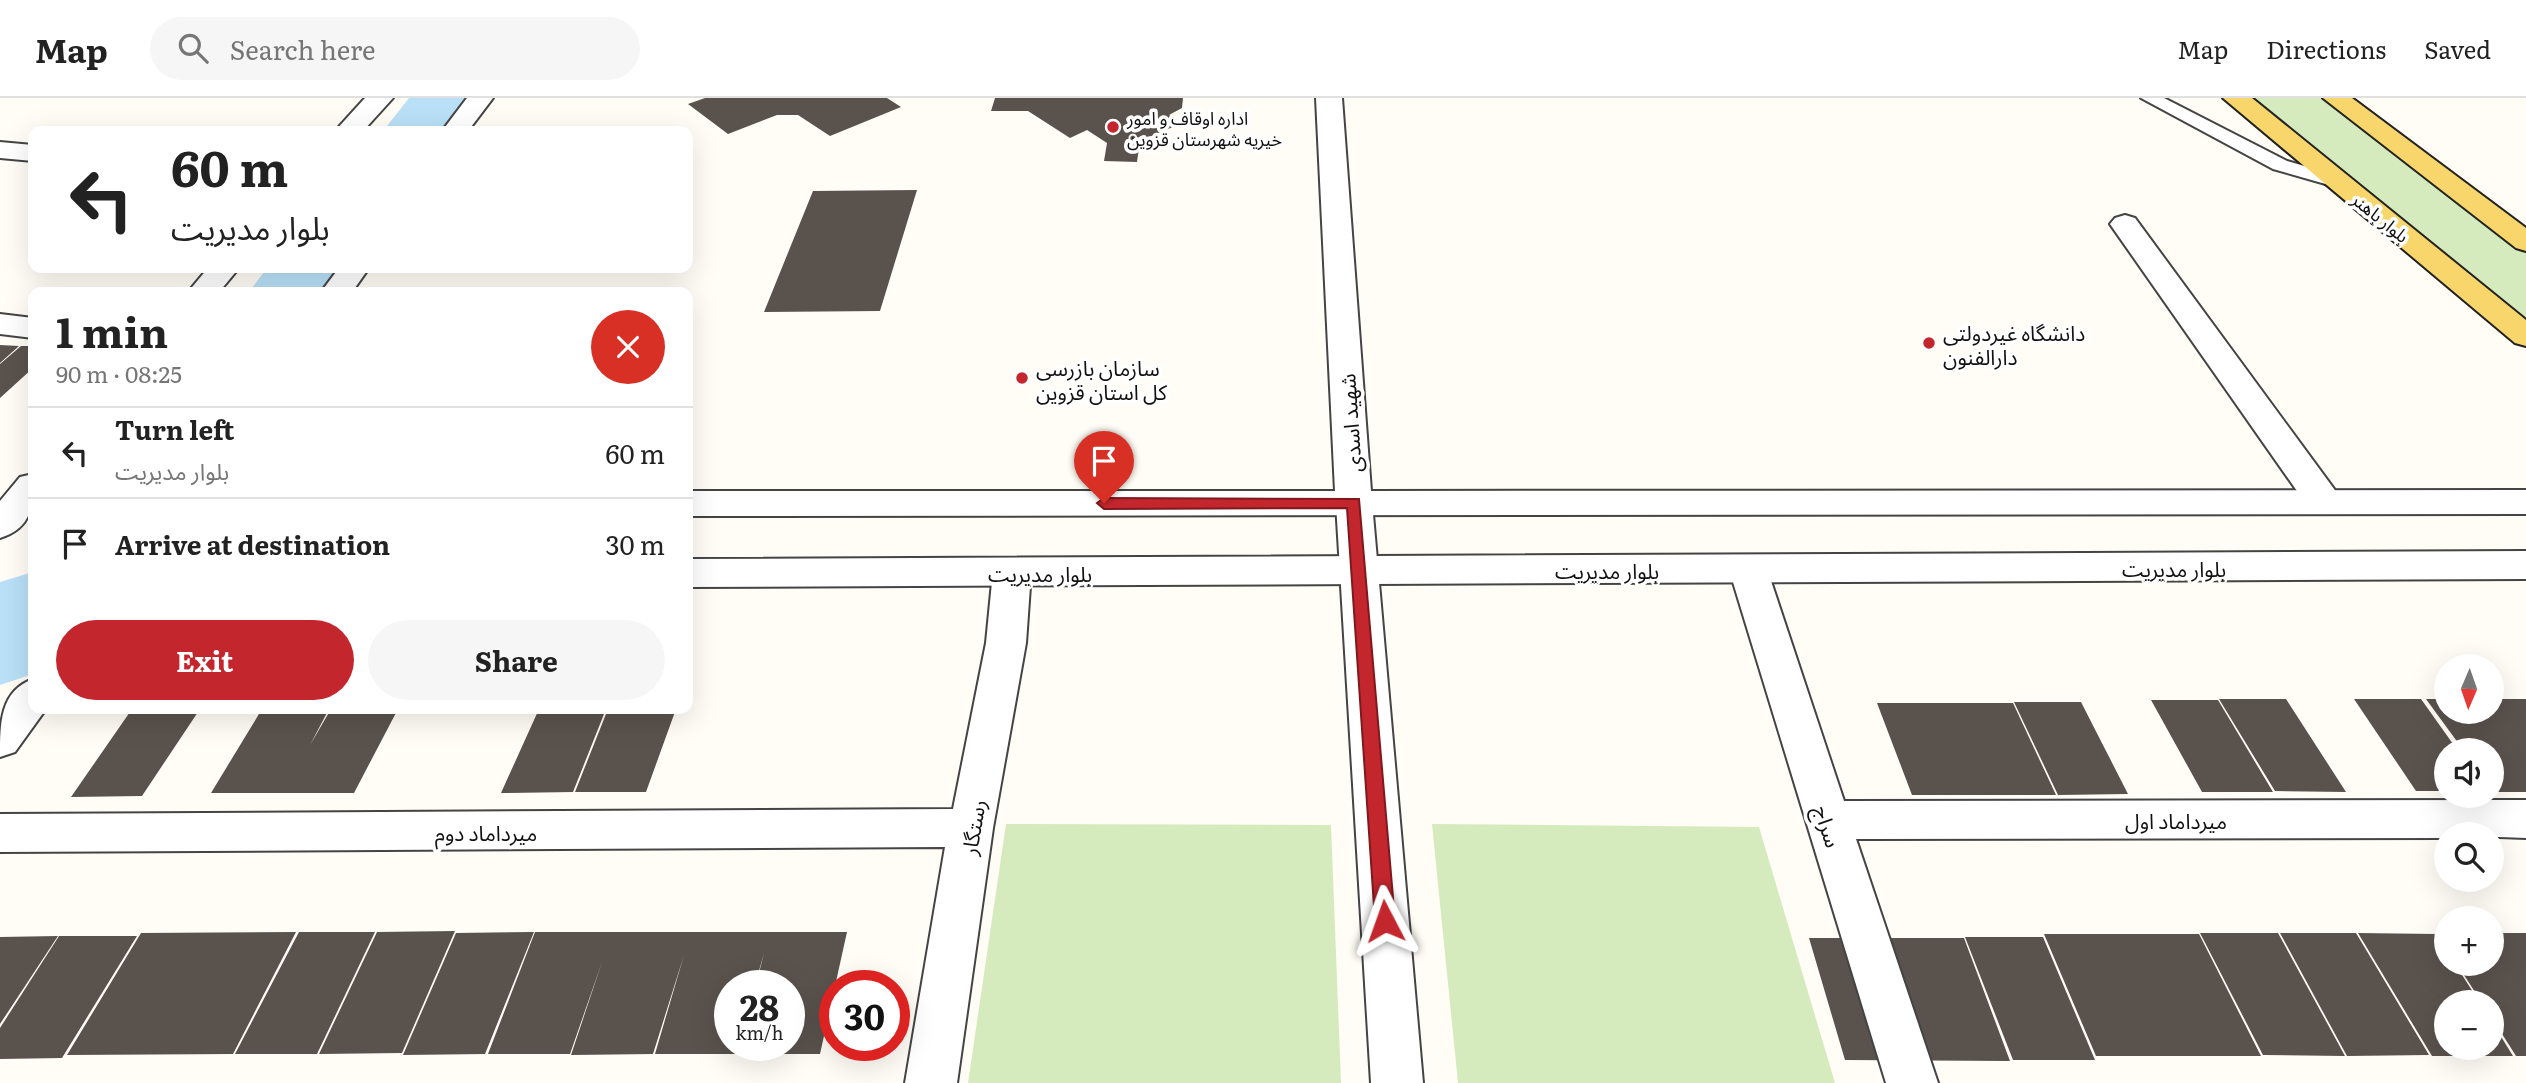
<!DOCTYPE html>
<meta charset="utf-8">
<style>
:root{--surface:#fff;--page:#f6f6f6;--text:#222;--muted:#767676;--line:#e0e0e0;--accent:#c4262e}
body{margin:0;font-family:Literata,"Noto Sans Arabic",serif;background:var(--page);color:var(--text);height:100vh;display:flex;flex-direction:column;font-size:26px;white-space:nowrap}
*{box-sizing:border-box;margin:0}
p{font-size:23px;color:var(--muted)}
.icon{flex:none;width:38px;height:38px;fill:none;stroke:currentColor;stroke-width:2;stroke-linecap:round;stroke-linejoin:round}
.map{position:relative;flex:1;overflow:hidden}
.drawer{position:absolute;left:28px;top:189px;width:665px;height:427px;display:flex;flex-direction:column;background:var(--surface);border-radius:14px;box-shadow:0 7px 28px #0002}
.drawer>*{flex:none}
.banner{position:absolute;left:28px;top:28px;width:665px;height:147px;border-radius:14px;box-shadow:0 7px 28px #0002;background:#fff;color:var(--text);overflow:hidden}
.needle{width:46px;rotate:182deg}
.controls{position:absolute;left:2434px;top:556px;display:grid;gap:14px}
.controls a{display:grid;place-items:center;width:70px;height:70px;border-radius:50%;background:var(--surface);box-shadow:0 7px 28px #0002;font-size:35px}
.speed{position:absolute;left:714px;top:872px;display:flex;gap:14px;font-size:35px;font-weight:700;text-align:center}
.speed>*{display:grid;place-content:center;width:91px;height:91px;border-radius:50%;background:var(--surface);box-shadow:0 7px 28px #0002;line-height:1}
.speed small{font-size:18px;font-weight:400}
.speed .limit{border:10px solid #d22;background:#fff;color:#111}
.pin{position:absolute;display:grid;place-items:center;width:60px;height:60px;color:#fff;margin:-72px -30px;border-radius:50% 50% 50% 0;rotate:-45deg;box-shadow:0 0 7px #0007}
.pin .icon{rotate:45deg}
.me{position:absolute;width:77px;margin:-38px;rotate:356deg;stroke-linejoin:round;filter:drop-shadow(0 0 5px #0008)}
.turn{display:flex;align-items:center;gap:24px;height:147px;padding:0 28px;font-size:32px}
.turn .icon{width:91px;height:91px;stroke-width:2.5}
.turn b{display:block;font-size:49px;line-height:60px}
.round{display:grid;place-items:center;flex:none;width:74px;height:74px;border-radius:37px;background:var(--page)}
.head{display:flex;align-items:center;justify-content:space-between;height:119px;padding:0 28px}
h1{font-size:42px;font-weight:700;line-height:52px}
.button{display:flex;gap:14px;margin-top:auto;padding:14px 28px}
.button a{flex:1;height:80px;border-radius:42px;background:var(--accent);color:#fff;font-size:28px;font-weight:700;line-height:80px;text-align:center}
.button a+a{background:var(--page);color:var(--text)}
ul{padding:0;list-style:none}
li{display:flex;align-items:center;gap:21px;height:91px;padding:0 28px;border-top:2px solid var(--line)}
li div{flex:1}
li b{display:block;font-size:26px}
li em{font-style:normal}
header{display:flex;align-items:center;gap:42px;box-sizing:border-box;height:98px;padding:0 35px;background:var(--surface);border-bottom:2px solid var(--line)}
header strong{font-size:33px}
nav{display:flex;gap:38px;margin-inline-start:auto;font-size:24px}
.search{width:490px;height:63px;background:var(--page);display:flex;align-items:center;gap:18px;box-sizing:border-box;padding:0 24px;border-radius:38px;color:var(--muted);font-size:26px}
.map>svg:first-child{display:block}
.green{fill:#d5ebbd}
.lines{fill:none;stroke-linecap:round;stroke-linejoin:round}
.river{fill:#b9e0f7;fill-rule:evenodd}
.building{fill:#5a524d}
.service-casing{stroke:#444;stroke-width:4}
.minor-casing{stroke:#444;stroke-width:4}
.tertiary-casing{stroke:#444;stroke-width:4}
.primary-casing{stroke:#222;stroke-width:4}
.service{fill:#fff;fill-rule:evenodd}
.minor{fill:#fff;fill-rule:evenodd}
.tertiary{fill:#fff;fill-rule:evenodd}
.primary{fill:#f9d66b;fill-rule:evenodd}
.route{fill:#c4262e;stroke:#7f191e;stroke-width:2}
.poi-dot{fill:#c4262e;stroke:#fff;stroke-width:2.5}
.labels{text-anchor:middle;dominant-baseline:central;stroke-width:7;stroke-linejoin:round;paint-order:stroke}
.far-poi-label{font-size:18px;fill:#111;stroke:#fff;text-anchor:start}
.far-street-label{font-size:18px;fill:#111;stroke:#fff}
.poi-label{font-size:21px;fill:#111;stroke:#fff;text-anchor:start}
.street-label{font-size:21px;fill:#111;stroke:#fff}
</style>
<header>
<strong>Map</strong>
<div class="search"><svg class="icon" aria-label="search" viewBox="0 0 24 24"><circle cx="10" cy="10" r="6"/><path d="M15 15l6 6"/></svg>Search here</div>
<nav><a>Map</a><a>Directions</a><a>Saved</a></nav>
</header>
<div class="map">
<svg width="2526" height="985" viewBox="0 0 2526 985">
<rect width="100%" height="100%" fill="#fffdf5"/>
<!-- green -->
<path class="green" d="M2236 0H2336L2526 144V238Z
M1006 726 1331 727 1341 985H968Z
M1432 726 1759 729 1835 985H1458Z"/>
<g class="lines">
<!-- river -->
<path class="river" d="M409 0H473L448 33H383Z
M267 170H342L325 194H249Z
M33 474V576L0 587V484Z"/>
</g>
<!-- building -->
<path class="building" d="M705 0H887L901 9 830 38 798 17H777L728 36 688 6Z
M995 0H1183L1182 10 1169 17 1182 25 1140 43 1137 64 1104 63 1107 45 1087 32 1070 40 1028 13H991Z
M917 92 880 213 764 214 813 93Z
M0 247 19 248 0 265Z
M21 248H33V270L0 300V266Z
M2219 601H2286L2346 694 2275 693Z
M2354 601H2421L2458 653H2446V693H2416Z
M2426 601H2446V614H2492V601H2526V694H2493L2492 653H2464Z
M2151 602H2218L2273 694H2202Z
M2014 604H2081L2128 696 2058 697Z
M1877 605H2013L2056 697H1912Z
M132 611H200L142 698 71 699Z
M262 611H329L310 647 331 611H398L354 695H211Z
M539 611H606L573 694 501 695Z
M608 611H676L646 694H575Z
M455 833 402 955 319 956 377 834Z
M296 834 233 956 67 957 141 835Z
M299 834H375L317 956H235Z
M534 834 485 956 403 957 456 835Z
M535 834H847L820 956H738L741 947H789V887H756L764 855 755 887H730V947H739L736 956H655L684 857 653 956 571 957 602 864 570 956H488Z
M2200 835H2278L2345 958 2263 957Z
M2280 835H2356L2429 957 2347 958Z
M2358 835 2436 836 2446 852V866H2455L2480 905H2446V950H2492V924L2513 958H2432Z
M2492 835H2526V958H2516L2492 920V905H2482L2457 866H2492Z
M2044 836H2199L2261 958H2096Z
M58 838 0 926V839Z
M59 838H137L62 960 0 961V930Z
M1965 839H2043L2095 962H2013Z
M1809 840H1964L2010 963 1845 962Z"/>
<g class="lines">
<defs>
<path id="service" d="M2141 0H2164L2287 63 2343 79 2346 83 2336 89 2273 71Z"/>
<path id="minor" d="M0 44 33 47V63L0 60Z
M2125 117 2135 120 2337 395 2342 404 2337 413 2324 416 2311 413 2110 126 2115 120Z
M0 216 33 220V240L0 236Z
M1354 393 1367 396 1372 405 1423 985H1371L1336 405 1341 396Z
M1748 457 1761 461 1767 471 1844 703 2526 702V740L2446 737V740L1856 741 1938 985H1886L1729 471 1735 461Z
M1012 460 1025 464 1031 474 1026 545 993 730 957 985H905L945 749 0 754V716L953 711 986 545 993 474 999 464Z"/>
<path id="tertiary" d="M365 0H393L363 33H335Z
M467 0H493L468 33H442Z
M1316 0H1342L1371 393 2526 392V416L688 418V393H1335Z
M208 170H239L219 194H188Z
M339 170H369L352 194H321Z
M33 376C34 405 33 430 0 440V403L20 379Z
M2526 453V481L688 489V461Z
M33 581V611H46L15 654 0 659C0 625 0 593 33 581Z"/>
<path id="primary" d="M2223 0H2252L2526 222V248L2515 245Z
M2323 0H2352L2526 130V153L2516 150Z"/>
</defs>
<!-- service casing -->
<use href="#service" class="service-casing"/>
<!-- minor casing -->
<use href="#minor" class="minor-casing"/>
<!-- tertiary casing -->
<use href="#tertiary" class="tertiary-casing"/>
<!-- primary casing -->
<use href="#primary" class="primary-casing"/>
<!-- service -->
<use href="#service" class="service"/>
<!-- minor -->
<use href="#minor" class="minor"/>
<!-- tertiary -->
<use href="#tertiary" class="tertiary"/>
<!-- primary -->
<use href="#primary" class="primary"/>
</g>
<!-- route -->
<path class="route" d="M1104 400 1359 401 1395 823 1392 829 1385 832 1378 829 1375 823 1347 410 1104 411 1097 405Z"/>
<!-- markers -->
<g class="poi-dot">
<circle cx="1113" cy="29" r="7"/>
<circle cx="1929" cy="245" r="7"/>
<circle cx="1022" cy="280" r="7"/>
</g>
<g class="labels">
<!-- far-poi labels -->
<g class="far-poi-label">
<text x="1127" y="19">اداره اوقاف و امور<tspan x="1127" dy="21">خیریه شهرستان قزوین</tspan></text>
</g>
<!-- far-street labels -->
<g class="far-street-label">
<text transform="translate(2381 119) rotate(39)">بلوار باهنر</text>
</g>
<!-- poi labels -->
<g class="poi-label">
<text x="1943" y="233">دانشگاه غیردولتی<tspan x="1943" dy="24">دارالفنون</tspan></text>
<text x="1036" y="268">سازمان بازرسی<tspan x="1036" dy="24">کل استان قزوین</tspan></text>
</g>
<!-- street labels -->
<g class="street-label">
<text transform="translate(1349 325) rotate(-94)">شهید اسدی</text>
<text x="2174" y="469">بلوار مدیریت</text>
<text x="1607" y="471">بلوار مدیریت</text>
<text x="1040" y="474">بلوار مدیریت</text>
<text x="2176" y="721">میرداماد اول</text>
<text transform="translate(1829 728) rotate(72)">سراج</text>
<text transform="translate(972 729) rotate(-80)">رستگار</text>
<text x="486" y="733">میرداماد دوم</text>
</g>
</g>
</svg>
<div class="controls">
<a><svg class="needle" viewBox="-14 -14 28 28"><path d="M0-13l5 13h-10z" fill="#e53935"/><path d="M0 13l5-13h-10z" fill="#767676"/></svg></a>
<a><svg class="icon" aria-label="sound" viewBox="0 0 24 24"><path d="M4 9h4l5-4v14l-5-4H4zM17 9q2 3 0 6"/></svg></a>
<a><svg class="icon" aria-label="search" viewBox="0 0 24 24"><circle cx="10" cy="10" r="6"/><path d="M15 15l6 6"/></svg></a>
<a>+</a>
<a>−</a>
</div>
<div class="speed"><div>28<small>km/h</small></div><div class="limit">30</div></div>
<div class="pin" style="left:1104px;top:405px;background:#d93025"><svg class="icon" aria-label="arrive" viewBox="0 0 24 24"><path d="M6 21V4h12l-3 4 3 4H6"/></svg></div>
<svg class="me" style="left:1385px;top:823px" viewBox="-20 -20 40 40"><path d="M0-17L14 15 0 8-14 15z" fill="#c4262e" stroke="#fff" stroke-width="4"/></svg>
<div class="banner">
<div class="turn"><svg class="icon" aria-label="left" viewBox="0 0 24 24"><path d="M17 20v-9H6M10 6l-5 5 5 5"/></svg><div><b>60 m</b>بلوار مدیریت</div></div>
</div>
<section class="drawer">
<div class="head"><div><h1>1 min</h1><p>90 m · 08:25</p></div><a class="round" style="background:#d93025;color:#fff"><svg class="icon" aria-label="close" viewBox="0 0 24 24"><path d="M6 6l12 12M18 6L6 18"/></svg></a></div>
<ul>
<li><svg class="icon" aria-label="left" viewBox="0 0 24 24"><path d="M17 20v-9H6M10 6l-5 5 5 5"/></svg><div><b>Turn left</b><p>بلوار مدیریت</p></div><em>60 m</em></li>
<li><svg class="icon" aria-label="arrive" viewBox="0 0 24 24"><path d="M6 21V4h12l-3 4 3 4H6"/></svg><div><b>Arrive at destination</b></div><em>30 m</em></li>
</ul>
<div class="button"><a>Exit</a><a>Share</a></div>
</section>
</div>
